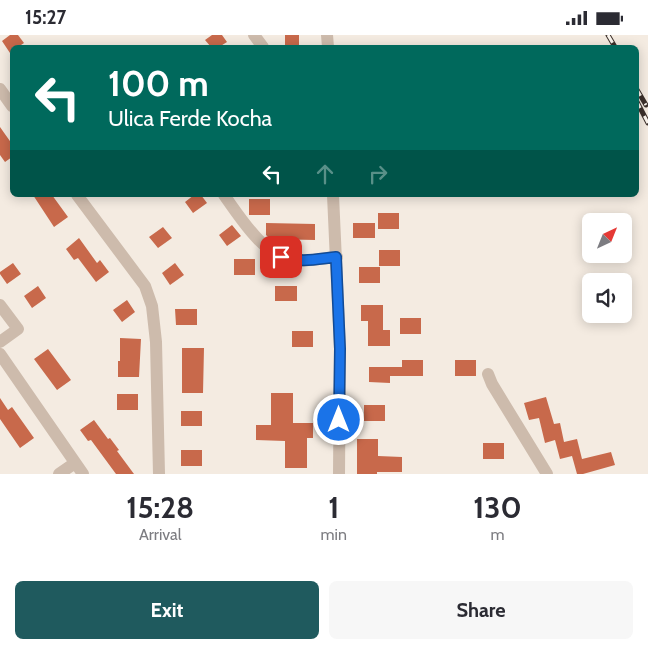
<!DOCTYPE html>
<style>
:root{--surface:#fff;--page:#f7f7f7;--text:#2b2b33;--muted:#7c7c81;--accent:#1f5a5e}
body{margin:0;font-family:Cabin,sans-serif;background:var(--page);color:var(--text);height:100vh;display:flex;flex-direction:column;font-size:19px;white-space:nowrap}
*{box-sizing:border-box;margin:0}
p{font-size:16px;color:var(--muted)}
.icon{flex:none;width:28px;height:28px;fill:none;stroke:currentColor;stroke-width:2;stroke-linecap:round;stroke-linejoin:round}
.map{position:relative;height:439px;overflow:hidden}
.drawer{display:flex;flex-direction:column;background:var(--surface);flex:1}
.drawer>*{flex:none}
.banner{position:absolute;left:10px;top:10px;width:629px;height:152px;border-radius:8px;box-shadow:0 2px 12px #0003;background:#00695c;color:#fff;overflow:hidden}
.needle{width:32px;rotate:43deg}
.controls{position:absolute;left:582px;top:178px;display:grid;gap:10px}
.controls a{display:grid;place-items:center;width:50px;height:50px;border-radius:8px;background:var(--surface);box-shadow:0 2px 12px #0003;font-size:25px}
.pin{position:absolute;display:grid;place-items:center;width:42px;height:42px;color:#fff;margin:-21px;border-radius:10px;box-shadow:0 2px 8px #0006}
.me{position:absolute;width:55px;margin:-28px;rotate:0deg;stroke-linejoin:round;filter:drop-shadow(0 0 4px #0008)}
.turn{display:flex;align-items:center;gap:18px;height:105px;padding:0 15px;font-size:22px}
.turn .icon{width:65px;height:65px;stroke-width:2.5}
.turn b{display:block;font-size:35px;line-height:42px}
.lanes{display:flex;align-items:center;height:48px;padding:0 15px;background:#0003;justify-content:center;gap:25px;direction:ltr}
.lanes .off{opacity:.35}
.eta{display:flex;justify-content:space-evenly;align-items:center;height:85px;text-align:center}
.eta b{font-size:30px;font-weight:700;line-height:35px}
.cta{display:flex;gap:10px;margin-top:auto;padding:10px 15px}
.cta a{flex:1;height:58px;border-radius:8px;background:var(--accent);color:#fff;font-size:20px;font-weight:700;line-height:58px;text-align:center}
.cta a+a{background:var(--page);color:var(--text)}
.status{display:flex;justify-content:space-between;align-items:center;height:35px;padding:0 25px;background:var(--surface);direction:ltr}
.status svg{height:14px;fill:currentColor}
.map>svg:first-child{display:block}
.building{fill:#c8694b}
.lines{fill:none;stroke-linecap:round;stroke-linejoin:round}
.minor{stroke:#cdbbac;stroke-width:12}
.tertiary{stroke:#cdbbac;stroke-width:12}
.rail-casing{stroke:#3b302b;stroke-width:5}
.rail{stroke:#fbf5ee;stroke-width:3;stroke-dasharray:9;stroke-linecap:butt}
.route-casing{stroke:#114b97;stroke-width:12}
.route{stroke:#1a73e8;stroke-width:9}
</style>
<div class="status"><b>15:27</b><svg viewBox="0 0 49 12"><path d="M0 12V9h3v3zM5 12V6h3v6zM10 12V3h3v9zM15 12V0h3v12zM26 1h20v11H26zM47 4h2v5h-2z"/></svg></div>
<div class="map">
<svg width="648" height="439" viewBox="0 0 648 439">
<rect width="100%" height="100%" fill="#f4ebe1"/>
<!-- building -->
<path class="building" d="M10 0H18L24 8 18 12H12V16L10 18 2 6Z
M212 0H222L227 7 219 12H211L205 5Z
M285 0H299V12H285Z
M0 92 12 109V122L5 127 0 120Z
M33 160H52L68 182 54 192Z
M194 160H201L207 168 193 178 185 167Z
M249 164H270V180H249Z
M378 178H399V194H378Z
M266 188 315 189V205L270 204 266 200Z
M353 188H375V203H353Z
M232 190 241 201 227 211 219 200Z
M163 192 172 203 158 213 149 202Z
M79 203 97 228 100 225 109 237 96 247 78 223 74 225 66 214Z
M379 215H400V231H379Z
M234 224H255V240H234Z
M13 228 21 239 7 249 0 239V237Z
M175 228 184 240 170 250 162 238Z
M359 232H380V248H359Z
M38 251 46 263 32 273 24 261Z
M275 251H297V266H275Z
M127 265 135 277 122 287 113 275Z
M361 270H383V295H390V311H368V286H361Z
M175 274H197V290H176Z
M400 283H421V299H400Z
M292 296H313V312H292Z
M120 303 141 304 139 342H118V326H120Z
M182 313H204L203 358H182Z
M48 314 71 345 57 355 34 324Z
M402 325H423V341H390V348L369 347V332H402Z
M455 325H476V341H455Z
M271 358H293V388H313V403H307V433H285V406L256 405V390H271Z
M117 359H138V375H117Z
M546 362 554 389 560 388 564 407 577 404 582 424 611 417 615 430 583 439H577L572 421 560 424 555 405 545 408 539 383 529 385 524 368Z
M0 363 8 375 12 372 34 403 20 413 0 384Z
M364 370H385V386H364Z
M181 376H202V391H181Z
M94 385 108 404 110 403 119 415 117 416 134 439H116L91 405 88 406 80 395Z
M357 404H378V421L402 422V437H377V439H357Z
M483 408H504V424H483Z
M181 415H202V431H181Z"/>
<g class="lines">
<!-- minor -->
<path class="minor" d="M0 54 12 71
M77 160 145 251 152 271 156 307 159 439
M224 160C240 182 264 222 294 225 308 227 323 223 337 222
M0 270 18 294 0 307
M0 319 83 439
M488 339 492 349 547 439
M59 439 75 428"/>
<!-- tertiary -->
<path class="tertiary" d="M254 0 263 12
M327 0 328 12
M333 160 340 314 339 439"/>
<defs>
<path id="rail" d="M608 0 615 12
M636 53 646 70
M636 65 648 88"/>
</defs>
<!-- rail casing -->
<use href="#rail" class="rail-casing"/>
<!-- rail -->
<use href="#rail" class="rail"/>
</g>
<g class="lines">
<defs>
<path id="route" d="M281 222C301 228 317 224 336 222L340 314 339 385"/>
</defs>
<!-- route casing -->
<use href="#route" class="route-casing"/>
<!-- route -->
<use href="#route" class="route"/>
</g>
</svg>
<div class="controls">
<a><svg class="needle" viewBox="-14 -14 28 28"><path d="M0-13l5 13h-10z" fill="#e53935"/><path d="M0 13l5-13h-10z" fill="#7c7c81"/></svg></a>
<a><svg class="icon" aria-label="sound" viewBox="0 0 24 24"><path d="M4 9h4l5-4v14l-5-4H4zM17 9q2 3 0 6"/></svg></a>
</div>
<div class="pin" style="left:281px;top:222px;background:#d93025"><svg class="icon" aria-label="arrive" viewBox="0 0 24 24"><path d="M6 21V4h12l-3 4 3 4H6"/></svg></div>
<svg class="me" style="left:339px;top:385px" viewBox="-20 -20 40 40"><circle r="17" fill="#1a73e8" stroke="#fff" stroke-width="3"/><path d="M0-11L8 9 0 5-8 9z" fill="#fff"/></svg>
<div class="banner">
<div class="turn"><svg class="icon" aria-label="left" viewBox="0 0 24 24"><path d="M17 20v-9H6M10 6l-5 5 5 5"/></svg><div><b>100 m</b>Ulica Ferde Kocha</div></div>
<div class="lanes"><svg class="icon" aria-label="left" viewBox="0 0 24 24"><path d="M17 20v-9H6M10 6l-5 5 5 5"/></svg><svg class="icon off" aria-label="ahead" viewBox="0 0 24 24"><path d="M12 20V5M6 11l6-6 6 6"/></svg><svg class="icon off" aria-label="right" viewBox="0 0 24 24"><path d="M7 20v-9h11M14 6l5 5-5 5"/></svg></div>
</div>
</div>
<section class="drawer">
<div class="eta">
<div><b>15:28</b><p>Arrival</p></div>
<div><b>1</b><p>min</p></div>
<div><b>130</b><p>m</p></div>
</div>
<div class="cta"><a>Exit</a><a>Share</a></div>
</section>
